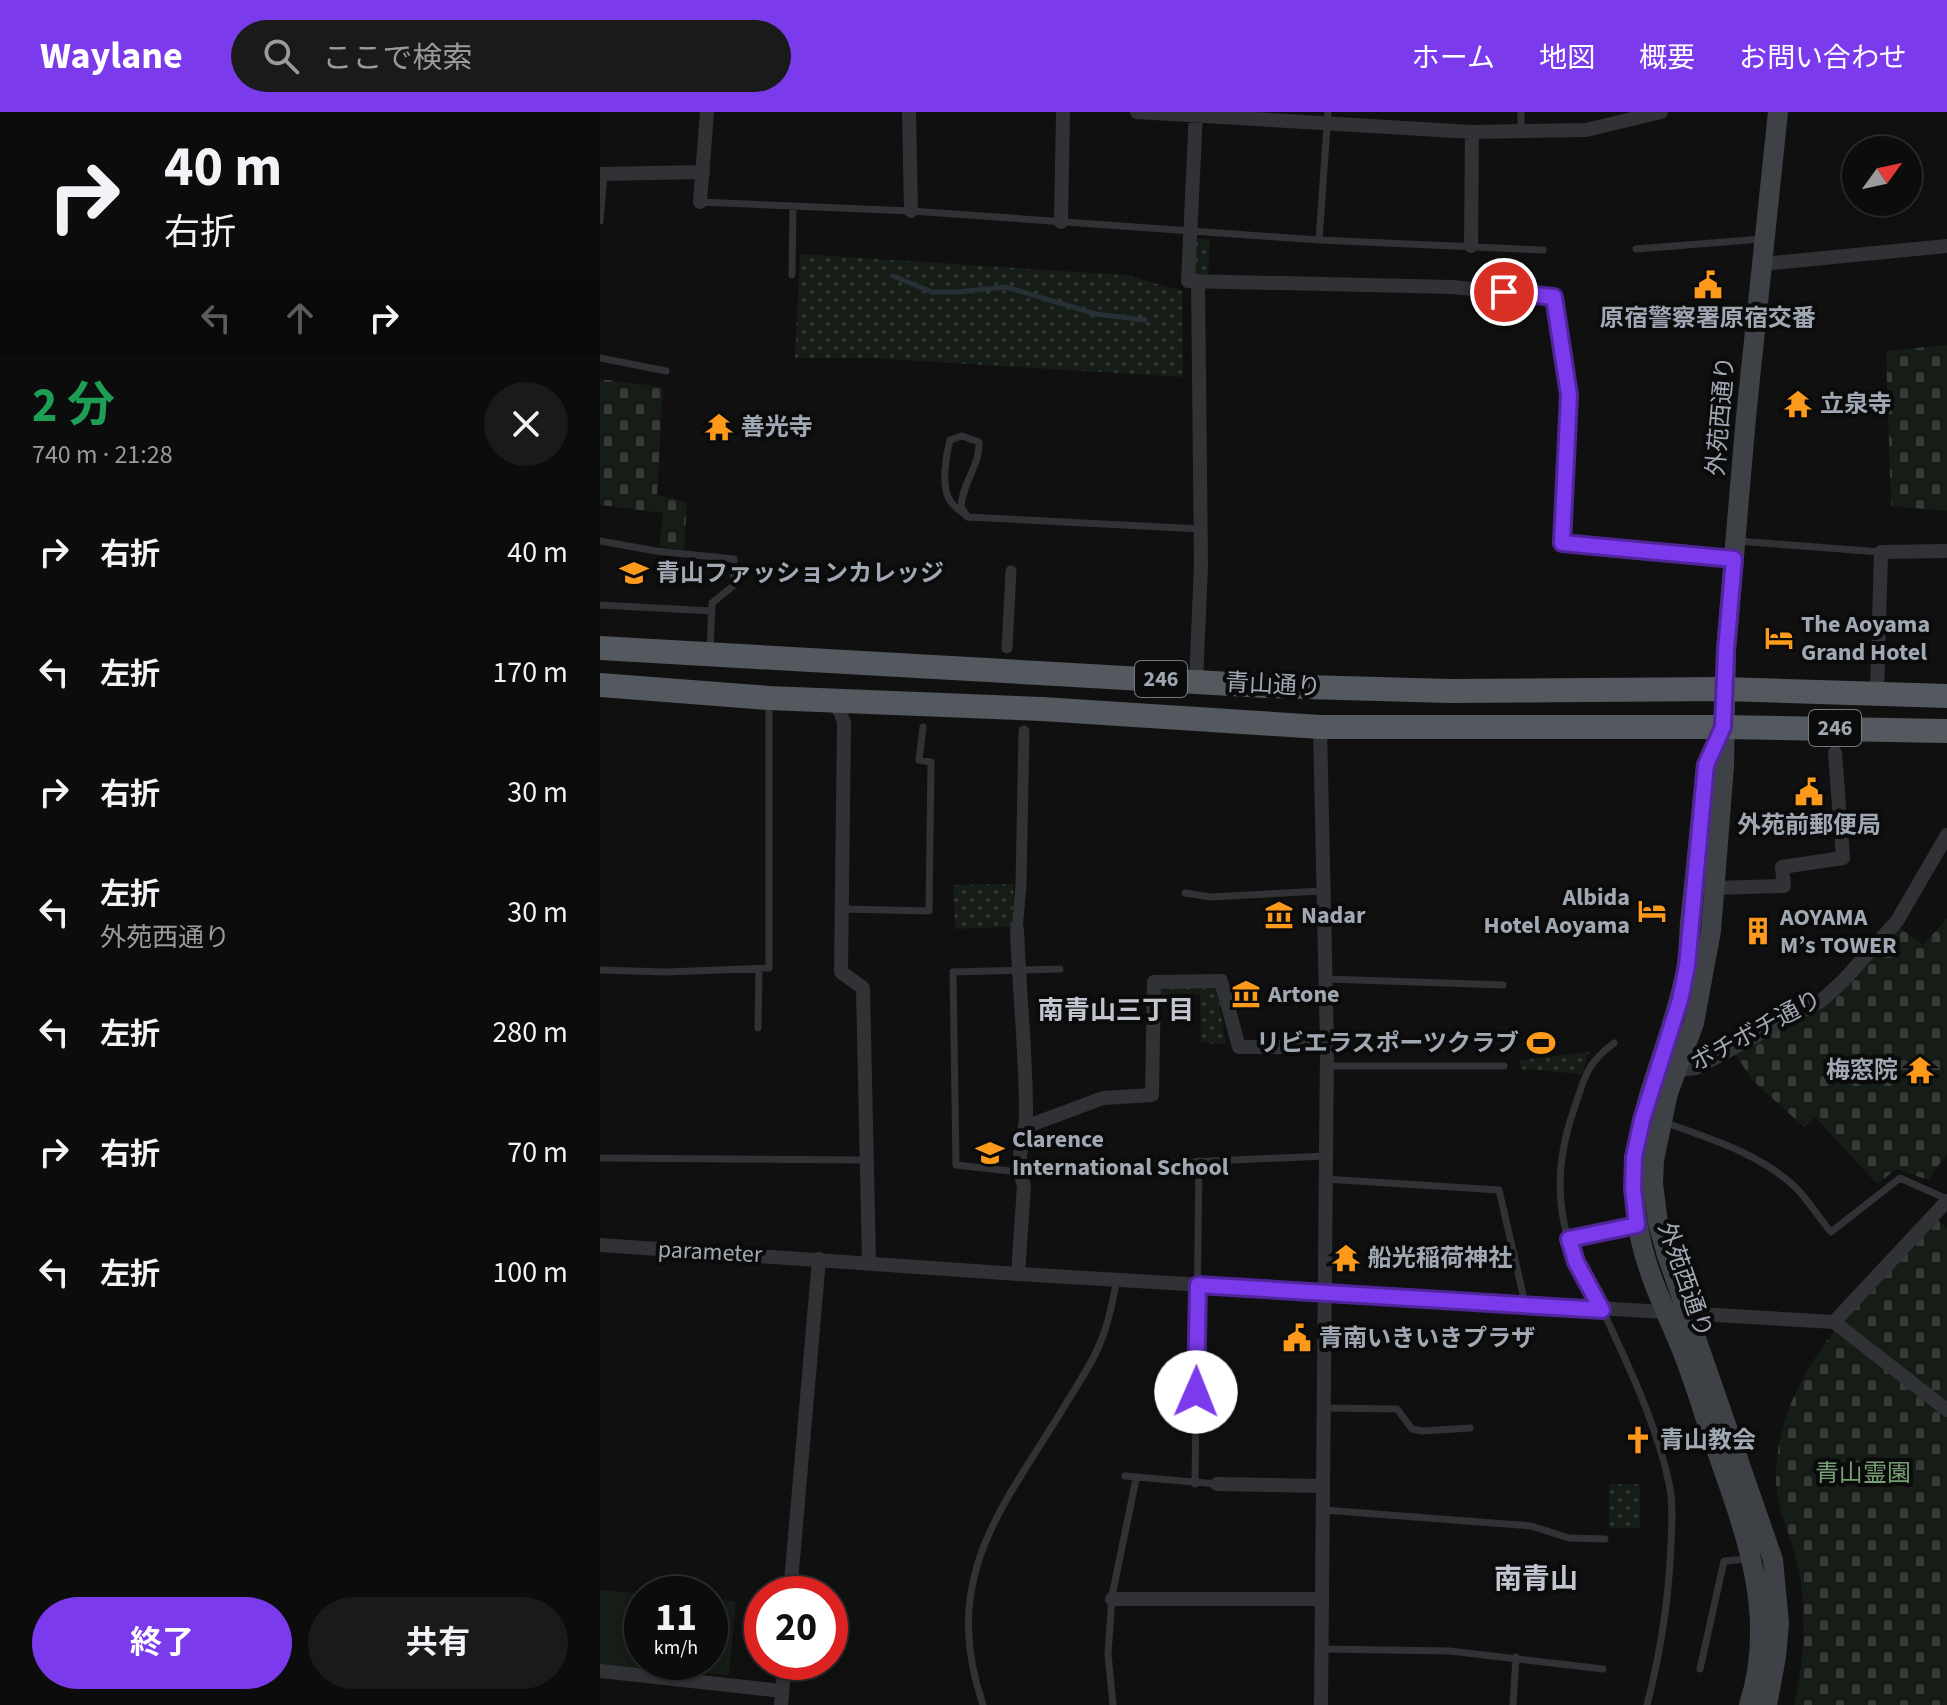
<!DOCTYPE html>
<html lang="ja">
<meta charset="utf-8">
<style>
:root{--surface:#0c0c0d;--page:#1a1a1b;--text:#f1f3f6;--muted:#9a9b9d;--line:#2c2c2e;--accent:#7c3aed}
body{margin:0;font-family:"Source Sans 3","Noto Sans JP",sans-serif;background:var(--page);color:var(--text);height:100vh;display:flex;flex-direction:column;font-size:30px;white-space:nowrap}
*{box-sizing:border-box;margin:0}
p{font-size:26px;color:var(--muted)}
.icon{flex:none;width:44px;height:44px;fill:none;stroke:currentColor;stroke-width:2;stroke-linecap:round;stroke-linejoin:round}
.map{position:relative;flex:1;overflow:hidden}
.panel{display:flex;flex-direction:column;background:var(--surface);width:600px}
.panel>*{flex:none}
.banner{background:#0c0c0d;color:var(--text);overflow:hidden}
.needle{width:52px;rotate:57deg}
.controls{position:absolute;left:1242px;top:24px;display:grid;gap:16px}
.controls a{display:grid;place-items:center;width:80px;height:80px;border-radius:50%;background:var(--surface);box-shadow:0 2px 6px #0004,0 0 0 2px var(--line);font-size:40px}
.speed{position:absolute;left:24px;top:1464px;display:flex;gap:16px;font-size:40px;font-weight:700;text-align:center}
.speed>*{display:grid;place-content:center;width:104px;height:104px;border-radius:50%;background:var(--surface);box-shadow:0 2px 6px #0004,0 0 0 2px var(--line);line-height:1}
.speed small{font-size:20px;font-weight:400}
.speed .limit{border:12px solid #d22;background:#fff;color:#111}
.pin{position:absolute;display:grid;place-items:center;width:68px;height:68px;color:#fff;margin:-34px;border:4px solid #fff;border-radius:50%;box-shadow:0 2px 8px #0007}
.me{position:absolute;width:88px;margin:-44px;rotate:1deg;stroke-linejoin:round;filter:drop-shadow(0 0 6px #0008)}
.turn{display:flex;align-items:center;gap:28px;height:168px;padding:0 32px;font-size:36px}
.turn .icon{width:104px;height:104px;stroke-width:2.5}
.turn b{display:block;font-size:56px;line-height:68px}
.lanes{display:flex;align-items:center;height:76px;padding:0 32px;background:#0003;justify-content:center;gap:40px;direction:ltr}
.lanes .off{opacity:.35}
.round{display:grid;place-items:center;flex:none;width:84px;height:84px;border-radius:42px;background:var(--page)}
.head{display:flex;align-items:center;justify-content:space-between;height:136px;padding:0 32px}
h1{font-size:48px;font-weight:700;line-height:60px;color:#1e9e55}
.cta{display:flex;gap:16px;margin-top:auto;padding:16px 32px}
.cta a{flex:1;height:92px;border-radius:48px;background:var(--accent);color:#fff;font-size:32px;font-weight:700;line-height:92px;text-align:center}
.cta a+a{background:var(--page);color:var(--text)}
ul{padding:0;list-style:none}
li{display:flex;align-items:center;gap:24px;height:120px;padding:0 32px}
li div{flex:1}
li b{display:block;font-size:30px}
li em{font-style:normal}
header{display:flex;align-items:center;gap:48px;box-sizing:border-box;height:112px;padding:0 40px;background:var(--accent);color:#fff}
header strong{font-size:38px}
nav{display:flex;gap:44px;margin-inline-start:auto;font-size:28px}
.search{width:560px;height:72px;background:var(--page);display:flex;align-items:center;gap:20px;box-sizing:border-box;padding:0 28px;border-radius:44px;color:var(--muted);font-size:30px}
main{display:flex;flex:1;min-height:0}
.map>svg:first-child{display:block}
.green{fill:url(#green-dots)}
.cemetery{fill:url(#cemetery-stones)}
.pitch{fill:#161c16}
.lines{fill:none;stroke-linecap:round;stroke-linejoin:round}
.stream{stroke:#263035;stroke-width:5}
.service{stroke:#303236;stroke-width:7}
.pedestrian{stroke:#303236;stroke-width:11}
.minor{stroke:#303236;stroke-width:14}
.secondary{stroke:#3e4146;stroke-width:20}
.trunk{stroke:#54585f;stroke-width:24}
.route-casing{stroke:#51269a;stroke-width:20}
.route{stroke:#7c3aed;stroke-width:14}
.labels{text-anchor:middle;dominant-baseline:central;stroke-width:8;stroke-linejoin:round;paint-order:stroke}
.shield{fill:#0b0b0c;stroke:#737981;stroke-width:2}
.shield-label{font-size:22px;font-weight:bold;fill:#a0a8b3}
.poi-label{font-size:24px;font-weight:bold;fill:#a0a8b3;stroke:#0b0b0c;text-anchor:start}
.street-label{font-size:24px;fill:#a0a8b3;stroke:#0b0b0c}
.park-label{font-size:24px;fill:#77a075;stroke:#0b0b0c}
.neighbourhood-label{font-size:26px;font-weight:bold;fill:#c1c6cf;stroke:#0b0b0c}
.quarter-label{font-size:28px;font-weight:bold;fill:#c1c6cf;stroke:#0b0b0c}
</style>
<header>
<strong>Waylane</strong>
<div class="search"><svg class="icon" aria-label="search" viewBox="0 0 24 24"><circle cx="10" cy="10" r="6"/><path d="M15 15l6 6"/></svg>ここで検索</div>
<nav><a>ホーム</a><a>地図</a><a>概要</a><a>お問い合わせ</a></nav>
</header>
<main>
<section class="panel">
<div class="banner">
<div class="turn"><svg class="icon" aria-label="right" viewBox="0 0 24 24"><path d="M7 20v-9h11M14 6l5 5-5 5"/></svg><div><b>40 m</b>右折</div></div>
<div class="lanes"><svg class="icon off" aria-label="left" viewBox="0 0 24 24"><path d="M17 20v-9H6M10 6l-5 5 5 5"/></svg><svg class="icon off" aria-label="ahead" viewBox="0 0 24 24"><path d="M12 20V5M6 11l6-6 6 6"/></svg><svg class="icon" aria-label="right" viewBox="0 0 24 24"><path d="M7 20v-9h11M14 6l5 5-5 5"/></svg></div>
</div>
<div class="head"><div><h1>2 分</h1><p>740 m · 21:28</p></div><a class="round"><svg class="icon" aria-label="close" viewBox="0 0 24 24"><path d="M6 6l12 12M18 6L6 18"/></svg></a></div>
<ul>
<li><svg class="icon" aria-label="right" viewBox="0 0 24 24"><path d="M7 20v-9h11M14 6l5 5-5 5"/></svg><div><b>右折</b></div><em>40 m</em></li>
<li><svg class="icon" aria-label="left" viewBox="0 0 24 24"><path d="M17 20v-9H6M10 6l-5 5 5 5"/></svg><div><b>左折</b></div><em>170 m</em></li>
<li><svg class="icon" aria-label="right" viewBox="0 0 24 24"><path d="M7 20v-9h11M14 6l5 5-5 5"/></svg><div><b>右折</b></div><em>30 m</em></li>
<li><svg class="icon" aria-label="left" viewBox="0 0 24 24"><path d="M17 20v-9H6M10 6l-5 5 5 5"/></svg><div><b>左折</b><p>外苑西通り</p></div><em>30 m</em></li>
<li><svg class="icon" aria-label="left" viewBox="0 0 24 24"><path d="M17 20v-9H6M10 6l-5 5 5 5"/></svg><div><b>左折</b></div><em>280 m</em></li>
<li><svg class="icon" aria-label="right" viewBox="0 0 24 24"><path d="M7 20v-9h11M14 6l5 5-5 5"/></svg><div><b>右折</b></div><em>70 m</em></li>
<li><svg class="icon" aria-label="left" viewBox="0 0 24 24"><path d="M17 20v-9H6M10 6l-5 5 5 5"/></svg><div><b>左折</b></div><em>100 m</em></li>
</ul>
<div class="cta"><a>終了</a><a>共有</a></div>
</section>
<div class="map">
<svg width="1347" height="1593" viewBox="0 0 1347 1593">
<defs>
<pattern id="green-dots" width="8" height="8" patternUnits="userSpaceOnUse" patternTransform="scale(2)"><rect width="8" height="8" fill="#161c16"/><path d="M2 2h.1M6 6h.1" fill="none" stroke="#353a36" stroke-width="1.8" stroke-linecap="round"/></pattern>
<pattern id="cemetery-stones" width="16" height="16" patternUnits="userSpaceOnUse" patternTransform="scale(2)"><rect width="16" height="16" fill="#161c16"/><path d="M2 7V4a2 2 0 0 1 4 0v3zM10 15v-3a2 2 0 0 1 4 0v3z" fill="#353a36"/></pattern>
</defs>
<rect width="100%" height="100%" fill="#101011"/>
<!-- green -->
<path class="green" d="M595 126 610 127 608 165 592 164Z
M200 142 525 163 582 179 583 265 269 246H195Z
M414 772 412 815 355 817 353 773Z
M560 875 617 876 626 933 601 930 600 882 559 883Z
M989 940 982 962 921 957 920 948Z
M1009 1372H1040V1416H1009Z"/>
<!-- cemetery -->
<path class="cemetery" d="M1347 233V399L1291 394 1286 239Z
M0 267 63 275 57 383 87 390 84 438 59 434 63 401 0 393Z
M1347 806V1042L1328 1068 1297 1057 1277 1072 1215 1005 1204 1015 1152 968 1133 938 1204 904 1298 814 1323 833Z
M1338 1108 1347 1116V1593H1194C1204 1550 1207 1503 1199 1459 1194 1433 1177 1397 1176 1371 1173 1260 1268 1181 1338 1108Z"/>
<!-- pitch -->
<path class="pitch" d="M0 1478 48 1482H42V1550H110V1487L136 1489 129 1563 0 1553Z"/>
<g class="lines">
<!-- stream -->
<path class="stream" d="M293 164 332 180H357L406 175 496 202 545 208"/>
<!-- service -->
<path class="service" d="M921 20V0
M100 90 311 99 719 128 943 138
M0 109 4 62
M719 128 728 0
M1036 137 1162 127
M192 163 193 95
M954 185 969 283 962 431
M0 246 66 259
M368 405 361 395C362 371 380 354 379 330L362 324 350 328C346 343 341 372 349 387 353 395 361 399 368 405L601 417
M0 429 56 439 134 447 133 474 112 491 110 539
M1137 429 1281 440
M0 493 112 499
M585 781 611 785 722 779
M242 797 329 799 331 650 319 648 323 615
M0 858 66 860 169 856V592
M727 867 903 873
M158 916 159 857
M1014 931C986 952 985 965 974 997 956 1049 954 1099 977 1151 984 1168 995 1183 1003 1199 1029 1255 1058 1315 1070 1376 1073 1394 1072 1412 1071 1431 1069 1486 1061 1539 1047 1593
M726 954H904
M1066 1011C1109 1026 1163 1043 1196 1076 1209 1089 1219 1106 1231 1120L1300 1066 1347 1087
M0 1046 267 1048
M456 1056 725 1044
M419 1060 356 1053 353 860 460 857
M725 1067 899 1078 925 1191
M969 1127 1037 1113
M725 1296 797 1297 812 1317 822 1319 870 1316
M525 1364 617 1372
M595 1372 599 1049
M724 1398 931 1414 969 1426 1005 1427
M722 1537 850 1539 1003 1557
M1100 1557 1124 1449 1148 1447
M383 1593C339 1463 403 1396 467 1290 479 1270 494 1249 502 1226 510 1207 513 1187 517 1167
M513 1593 508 1542 512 1484 536 1367
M913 1593 916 1545"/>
<!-- pedestrian -->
<path class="pedestrian" d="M407 536 411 459
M417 817 421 773 424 619"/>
<!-- minor -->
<path class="minor" d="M309 0 311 99
M537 0 872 20 986 18 1061 0
M596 0 588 169 852 175 954 185
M0 62 103 60
M100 90 107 0
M461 110 463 0
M871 134 872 20
M1162 152 1347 134
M962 431 1134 447
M596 569 601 454 598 169
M1277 581 1281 440 1347 439
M229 588 240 599 244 611 241 860 263 876 269 1150
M720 615 727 935 721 1593
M1114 776 1184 774 1182 755 1243 746 1235 641
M417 817C419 878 426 940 426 1001 426 1029 413 1045 424 1074L418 1162
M1077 958 1096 956 1221 889 1244 868 1297 809 1347 723
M425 1015 503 986 552 983 554 870 621 869 639 935H727
M0 1133 418 1162 1234 1210 1347 1298
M1234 1210 1347 1089
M617 1372 723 1374
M190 1482 219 1147
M512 1487H722
M0 1559 182 1579
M181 1593 185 1550"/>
<!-- secondary -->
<path class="secondary" d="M1120 622 1106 653C1101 705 1096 757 1090 810 1089 825 1089 842 1086 858 1067 956 1016 1023 1041 1129 1049 1165 1065 1197 1079 1231 1093 1264 1103 1300 1115 1334 1145 1419 1178 1503 1149 1593
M1167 1593 1176 1545 1179 1511 1173 1448 1067 1143 1058 1111 1053 1072 1054 1048 1068 981 1094 911 1111 819 1124 654 1126 538 1146 305 1178 0"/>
<!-- trunk -->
<path class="trunk" d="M0 536 666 574 850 579 1124 577 1347 584
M0 573 169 586 442 597 720 615H1123L1347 619"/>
</g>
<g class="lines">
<defs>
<path id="route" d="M596 1280 598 1173 1002 1198 976 1150 969 1127 1037 1113 1033 1076 1034 1045 1042 1008 1080 888 1087 854 1106 653 1123 615 1126 538 1134 447 962 431 969 283 954 185 904 180"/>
</defs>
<!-- route casing -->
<use href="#route" class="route-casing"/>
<!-- route -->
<use href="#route" class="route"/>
</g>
<!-- icons -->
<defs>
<symbol id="civic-bare" viewBox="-9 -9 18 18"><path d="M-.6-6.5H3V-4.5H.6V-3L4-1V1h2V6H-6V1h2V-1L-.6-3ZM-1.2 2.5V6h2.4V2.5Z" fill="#fd991b" stroke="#0b0b0c" stroke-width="2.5" paint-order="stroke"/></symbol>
<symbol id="temple-bare" viewBox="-9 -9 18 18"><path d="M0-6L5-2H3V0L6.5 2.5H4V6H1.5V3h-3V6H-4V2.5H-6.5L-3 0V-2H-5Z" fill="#fd991b" stroke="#0b0b0c" stroke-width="2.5" paint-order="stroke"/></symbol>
<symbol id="university-bare" viewBox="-9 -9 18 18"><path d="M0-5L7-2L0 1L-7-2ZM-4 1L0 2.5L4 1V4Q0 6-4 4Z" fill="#fd991b" stroke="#0b0b0c" stroke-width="2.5" paint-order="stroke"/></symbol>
<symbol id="hotel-bare" viewBox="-9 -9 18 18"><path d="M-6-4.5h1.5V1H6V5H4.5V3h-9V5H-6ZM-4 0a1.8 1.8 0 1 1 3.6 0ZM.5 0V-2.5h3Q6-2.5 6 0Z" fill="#fd991b" stroke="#0b0b0c" stroke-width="2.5" paint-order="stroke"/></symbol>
<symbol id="museum-bare" viewBox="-9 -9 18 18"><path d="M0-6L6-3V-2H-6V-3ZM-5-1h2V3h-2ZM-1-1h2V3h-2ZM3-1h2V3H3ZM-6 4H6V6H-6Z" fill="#fd991b" stroke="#0b0b0c" stroke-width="2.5" paint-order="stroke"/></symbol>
<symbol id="building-bare" viewBox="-9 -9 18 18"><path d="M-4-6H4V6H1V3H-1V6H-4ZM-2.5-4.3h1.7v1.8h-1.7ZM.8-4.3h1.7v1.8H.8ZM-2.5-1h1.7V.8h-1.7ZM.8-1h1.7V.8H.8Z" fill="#fd991b" stroke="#0b0b0c" stroke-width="2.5" paint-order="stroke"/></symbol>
<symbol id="stadium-bare" viewBox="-9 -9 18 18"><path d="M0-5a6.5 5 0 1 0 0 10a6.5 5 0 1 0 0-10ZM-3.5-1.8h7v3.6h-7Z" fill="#fd991b" stroke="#0b0b0c" stroke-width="2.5" paint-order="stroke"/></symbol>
<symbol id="school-bare" viewBox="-9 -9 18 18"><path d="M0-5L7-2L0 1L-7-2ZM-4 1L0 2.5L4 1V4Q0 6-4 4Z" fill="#fd991b" stroke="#0b0b0c" stroke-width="2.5" paint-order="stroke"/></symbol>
<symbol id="church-bare" viewBox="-9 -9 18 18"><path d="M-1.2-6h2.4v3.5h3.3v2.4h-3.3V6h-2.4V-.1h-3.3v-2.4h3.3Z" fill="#fd991b" stroke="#0b0b0c" stroke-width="2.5" paint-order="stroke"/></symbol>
</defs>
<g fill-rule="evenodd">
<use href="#civic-bare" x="1088" y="153" width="40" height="40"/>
<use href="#temple-bare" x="1178" y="272" width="40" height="40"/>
<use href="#temple-bare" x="99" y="295" width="40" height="40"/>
<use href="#university-bare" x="14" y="441" width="40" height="40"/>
<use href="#hotel-bare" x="1159" y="506" width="40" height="40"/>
<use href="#civic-bare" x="1189" y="660" width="40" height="40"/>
<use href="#hotel-bare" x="1032" y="779" width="40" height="40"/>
<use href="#museum-bare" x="659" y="783" width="40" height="40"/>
<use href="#building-bare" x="1138" y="799" width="40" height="40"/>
<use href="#museum-bare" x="626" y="862" width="40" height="40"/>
<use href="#stadium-bare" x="921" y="911" width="40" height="40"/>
<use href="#temple-bare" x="1300" y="938" width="40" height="40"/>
<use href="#school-bare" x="370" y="1021" width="40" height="40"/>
<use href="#temple-bare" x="726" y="1126" width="40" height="40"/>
<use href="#civic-bare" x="677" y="1206" width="40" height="40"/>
<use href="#church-bare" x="1018" y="1308" width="40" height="40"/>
</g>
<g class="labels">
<!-- shield labels -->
<g class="shield">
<rect x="535" y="549" width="52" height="36" rx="6"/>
<rect x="1209" y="598" width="52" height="36" rx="6"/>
</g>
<g class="shield-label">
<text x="561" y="567">246</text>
<text x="1235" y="616">246</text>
</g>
<!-- poi labels -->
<g class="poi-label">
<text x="1108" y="206" text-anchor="middle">原宿警察署原宿交番</text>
<text x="1220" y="292">立泉寺</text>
<text x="141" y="315">善光寺</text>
<text x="56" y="461">青山ファッションカレッジ</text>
<text x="1201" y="512">The Aoyama<tspan x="1201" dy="28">Grand Hotel</tspan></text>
<text x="1209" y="713" text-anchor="middle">外苑前郵便局</text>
<text x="1030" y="785" text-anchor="end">Albida<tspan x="1030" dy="28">Hotel Aoyama</tspan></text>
<text x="701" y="803">Nadar</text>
<text x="1180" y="805">AOYAMA<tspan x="1180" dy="28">M’s TOWER</tspan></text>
<text x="668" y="882">Artone</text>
<text x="919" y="931" text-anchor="end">リビエラスポーツクラブ</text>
<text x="1298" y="958" text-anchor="end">梅窓院</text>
<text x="412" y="1027">Clarence<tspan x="412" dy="28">International School</tspan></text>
<text x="768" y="1146">船光稲荷神社</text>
<text x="719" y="1226">青南いきいきプラザ</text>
<text x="1060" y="1328">青山教会</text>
</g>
<!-- street labels -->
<g class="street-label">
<text transform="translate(1121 304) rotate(-85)">外苑西通り</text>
<text transform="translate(673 573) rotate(3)">青山通り</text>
<text transform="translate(1156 919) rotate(-28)">ボチボチ通り</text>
<text transform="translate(110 1140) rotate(3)">parameter</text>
<text transform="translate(1085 1168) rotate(71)">外苑西通り</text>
</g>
<!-- park labels -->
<g class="park-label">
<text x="1263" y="1361">青山霊園</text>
</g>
<!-- neighbourhood labels -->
<g class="neighbourhood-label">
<text x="516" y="898">南青山三丁目</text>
</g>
<!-- quarter labels -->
<g class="quarter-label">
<text x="936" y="1467">南青山</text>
</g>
</g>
</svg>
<div class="controls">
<a><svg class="needle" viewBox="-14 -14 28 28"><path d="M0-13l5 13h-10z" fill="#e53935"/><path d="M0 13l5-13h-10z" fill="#9a9b9d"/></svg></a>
</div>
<div class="speed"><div>11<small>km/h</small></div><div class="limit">20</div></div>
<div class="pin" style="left:904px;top:180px;background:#d93025"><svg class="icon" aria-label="arrive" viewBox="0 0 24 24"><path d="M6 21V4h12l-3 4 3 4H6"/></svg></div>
<svg class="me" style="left:596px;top:1280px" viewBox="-20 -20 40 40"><circle r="19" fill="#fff"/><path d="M0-13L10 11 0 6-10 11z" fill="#7c3aed"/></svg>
</div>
</main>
